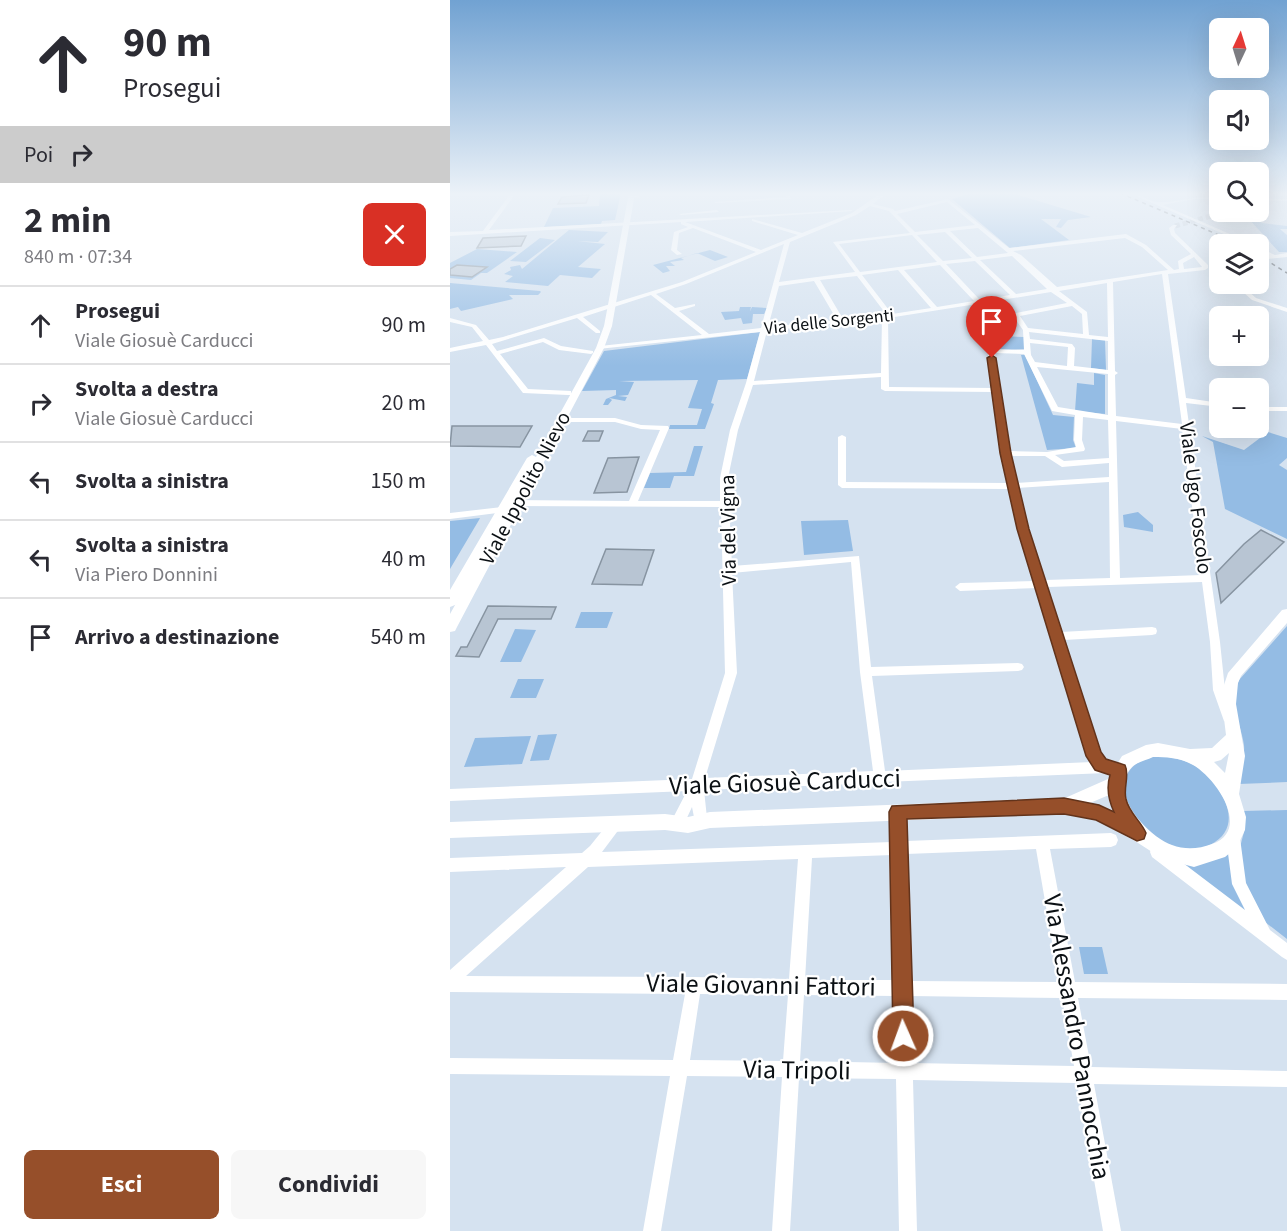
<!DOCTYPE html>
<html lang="it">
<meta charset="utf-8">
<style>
:root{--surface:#fff;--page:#f7f7f7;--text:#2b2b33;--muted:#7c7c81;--line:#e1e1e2;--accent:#964f2a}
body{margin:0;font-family:"Source Sans 3",sans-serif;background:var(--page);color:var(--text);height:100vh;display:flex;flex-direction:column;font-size:22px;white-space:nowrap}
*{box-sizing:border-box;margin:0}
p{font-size:20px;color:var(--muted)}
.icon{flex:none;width:33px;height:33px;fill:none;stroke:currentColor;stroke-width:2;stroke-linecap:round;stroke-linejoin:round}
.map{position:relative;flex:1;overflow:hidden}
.details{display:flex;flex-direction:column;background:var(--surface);width:450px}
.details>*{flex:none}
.hud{background:#fff;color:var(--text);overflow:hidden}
.needle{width:39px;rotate:4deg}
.fabs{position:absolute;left:759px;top:18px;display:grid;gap:12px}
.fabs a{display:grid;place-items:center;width:60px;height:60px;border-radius:9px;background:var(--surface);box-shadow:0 6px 24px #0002;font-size:30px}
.pin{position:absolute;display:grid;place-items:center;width:51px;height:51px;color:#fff;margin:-62px -26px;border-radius:50% 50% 50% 0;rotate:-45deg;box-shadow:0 0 6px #0007}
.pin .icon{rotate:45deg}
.me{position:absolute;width:66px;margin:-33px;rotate:358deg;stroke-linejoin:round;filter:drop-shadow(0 0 4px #0008)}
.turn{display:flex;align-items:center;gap:21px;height:126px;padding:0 24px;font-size:27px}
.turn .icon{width:78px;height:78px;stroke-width:2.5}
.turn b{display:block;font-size:42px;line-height:51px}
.then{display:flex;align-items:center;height:57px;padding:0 24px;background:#0003;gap:12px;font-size:22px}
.round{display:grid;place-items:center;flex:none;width:63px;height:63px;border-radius:9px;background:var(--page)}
.summary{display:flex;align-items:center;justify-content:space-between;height:102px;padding:0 24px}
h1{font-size:36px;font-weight:700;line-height:45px}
.button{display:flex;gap:12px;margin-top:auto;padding:12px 24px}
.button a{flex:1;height:69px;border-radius:9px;background:var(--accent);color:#fff;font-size:24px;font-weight:700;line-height:69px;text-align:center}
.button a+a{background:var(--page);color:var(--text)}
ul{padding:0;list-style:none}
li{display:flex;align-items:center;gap:18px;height:78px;padding:0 24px;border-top:2px solid var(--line)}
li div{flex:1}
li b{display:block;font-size:22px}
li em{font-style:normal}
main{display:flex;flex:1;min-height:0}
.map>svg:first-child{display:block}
.green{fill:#94bce4}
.building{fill:#b8c5d3;stroke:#8794a1;stroke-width:1.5}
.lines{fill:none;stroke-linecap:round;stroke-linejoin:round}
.minor-tunnel{stroke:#b7c2cf;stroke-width:5;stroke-dasharray:5 3;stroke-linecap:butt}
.minor{fill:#fff;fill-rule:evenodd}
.major{fill:#fff;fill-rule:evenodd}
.rail{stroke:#525961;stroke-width:1.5;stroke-dasharray:4 4;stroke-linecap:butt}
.route{fill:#964f2a;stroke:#62331b;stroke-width:1.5}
.labels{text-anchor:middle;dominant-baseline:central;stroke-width:4.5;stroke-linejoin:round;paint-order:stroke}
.far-street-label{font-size:18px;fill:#0b1014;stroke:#fff}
.street-label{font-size:21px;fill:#0b1014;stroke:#fff}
.near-street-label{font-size:26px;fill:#0b1014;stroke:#fff}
</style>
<main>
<section class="details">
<div class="hud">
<div class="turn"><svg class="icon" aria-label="ahead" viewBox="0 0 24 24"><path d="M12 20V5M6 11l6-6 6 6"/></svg><div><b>90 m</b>Prosegui</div></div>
<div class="then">Poi<svg class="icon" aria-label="right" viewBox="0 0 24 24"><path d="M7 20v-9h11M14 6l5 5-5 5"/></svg></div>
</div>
<div class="summary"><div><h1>2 min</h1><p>840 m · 07:34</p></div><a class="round" style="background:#d93025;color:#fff"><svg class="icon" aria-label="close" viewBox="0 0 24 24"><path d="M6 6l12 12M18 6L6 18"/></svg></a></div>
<ul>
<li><svg class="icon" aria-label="ahead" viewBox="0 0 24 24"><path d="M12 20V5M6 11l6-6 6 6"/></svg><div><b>Prosegui</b><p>Viale Giosuè Carducci</p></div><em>90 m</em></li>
<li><svg class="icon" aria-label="right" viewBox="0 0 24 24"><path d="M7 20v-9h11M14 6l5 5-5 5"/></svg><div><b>Svolta a destra</b><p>Viale Giosuè Carducci</p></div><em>20 m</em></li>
<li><svg class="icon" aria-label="left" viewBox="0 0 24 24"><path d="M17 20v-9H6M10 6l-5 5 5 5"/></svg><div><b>Svolta a sinistra</b></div><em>150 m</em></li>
<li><svg class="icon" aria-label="left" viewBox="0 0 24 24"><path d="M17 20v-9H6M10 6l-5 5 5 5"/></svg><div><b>Svolta a sinistra</b><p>Via Piero Donnini</p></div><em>40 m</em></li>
<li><svg class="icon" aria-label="arrive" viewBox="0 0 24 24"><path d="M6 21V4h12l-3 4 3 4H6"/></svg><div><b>Arrivo a destinazione</b></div><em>540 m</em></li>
</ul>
<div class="button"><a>Esci</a><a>Condividi</a></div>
</section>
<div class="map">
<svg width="837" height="1231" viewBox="0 0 837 1231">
<rect width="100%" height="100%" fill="#d5e2f0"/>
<!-- green -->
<path class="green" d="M150 193H171L165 220 152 221 151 224 94 227 103 208 149 206Z
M522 193H562L641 217 618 220 611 228 606 227 611 219H591L619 240 560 248 502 199Z
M797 217H806L812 223 837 226V229H830L837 235V252H829Z
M119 230 158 232 148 242 127 241 155 244 128 267 151 269 142 278 110 275 98 286 55 282 63 276 54 274 61 270 60 267 70 265 72 269Z
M90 238 105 240 76 262 60 261Z
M27 249 67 252 37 273H31L21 280 0 278V263Z
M260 250 278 257 265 261 247 253 231 258 234 260 220 262 225 266H216L220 271 213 273 203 265Z
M0 283 90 291 91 292 88 295H59L63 299 11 311 8 307 0 309Z
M290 307H301L300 311 302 307 317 308 314 314H303L302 323 293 324 291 318 275 320 271 312 289 311Z
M310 332 297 379 268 380 261 403 264 404 255 429H219L220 425H247L252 409 238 408 248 380 169 381 184 382 178 395 168 396 177 397 175 401 159 398 162 400 158 405H153L156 399 166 395V390L132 391 154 351Z
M546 336 574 337V349L548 351Z
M642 339 655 340 656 370 641 368Z
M571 355H575L603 415 624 417 623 440 626 448 597 450Z
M644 373 655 375V414L625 411 627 383 644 385Z
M818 432 837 438V458L829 465 837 470V539L775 509 763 442 752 436 794 450Z
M244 446H253L244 476H224L220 488H194L200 473 236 472Z
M688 512 703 525V532L674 527 673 515Z
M30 518 29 520 0 569V521Z
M398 520 403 551 354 555 351 521Z
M131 612H163L157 628H125Z
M837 626V782L789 784C790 772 795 757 794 745 790 719 777 706 789 680Z
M65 629 86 630 71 662H50Z
M68 679H94L86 698H60Z
M107 734 99 760 80 761 88 735Z
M81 736 72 764 14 767 25 738Z
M708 756C720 757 733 759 744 765 769 780 799 826 760 845 704 872 631 767 708 756Z
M837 810V939L815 922 796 886 789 851 794 832 793 811Z
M779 853 801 921 725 859Z
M629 947H652L658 974H634Z"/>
<!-- building -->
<path class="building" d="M139 195 136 203 108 204 112 197Z
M76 236 71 246 27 248 33 238Z
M7 265 37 267 22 277 0 275V269Z
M2 426H82L70 447 0 446Z
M138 431H153L149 441H133Z
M189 457 177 492 144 493 158 458Z
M811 530 834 542 771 603 766 573 794 544Z
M156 549 204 550 192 585 142 584Z
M38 606 106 607 101 619H48L29 657 6 656 11 647H17Z"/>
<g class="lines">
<!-- minor-tunnel -->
<path class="minor-tunnel" d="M725 226 772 213"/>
<!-- minor -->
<path class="minor" d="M61 193H66L39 230 401 210 403 211 235 222 311 250 348 235 302 221V219L352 233 402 213 431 193H437L423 204 443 209 445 211 498 199 559 248 676 234 696 245 724 270 729 269 728 261 741 254 721 235 719 228 723 225H727L724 229 725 233 758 265V268L755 270 718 274 736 398 770 403V407L736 403 770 642 775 690 784 717 782 721 778 722 774 721 763 690 760 642 752 582 598 587 611 632 702 627 706 628 707 631 706 634 702 635 614 640 649 753 660 763 673 767 675 771 673 775 669 777 656 773 434 782 430 784 427 783 254 790 257 818 255 822 250 824 245 822 242 807 235 822 230 824 225 822 223 818 237 791 0 801V789L242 779 275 673 271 507 59 506 55 503 59 500 179 501 210 430 191 429 165 422H109V418H165L191 425 218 426 219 428 188 501H270V478L280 430 296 383 310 332 148 349V347L150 346 252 335 201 295 133 317 150 331V333H146L127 318 42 344 47 351 94 338 111 346 143 351V353L141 354 109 350 93 342 50 354 78 389 121 391V395H118L73 393 36 345 0 352V348L33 341 22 327 0 322V318L26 325 39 340 53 337 232 282 306 252 243 228 229 233 227 250 232 254 227 255 221 250 224 232 238 227 231 224V222L0 236V232L33 231ZM497 202 525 225 465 232 447 214ZM420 206 439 211 460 233 383 242 405 272 329 282 340 242 406 215ZM528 228 558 253 527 257 500 231ZM495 232 522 258 493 261 467 235ZM462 235 487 262 410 272 389 244ZM675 238 692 247 718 270 607 287 571 255 563 251ZM334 244 311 328 259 334 229 311 245 306V304L225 308 206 294 236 284ZM562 256 597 289 566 294 530 260ZM744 257 752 267 734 269 733 263ZM525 261 560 295 530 300 496 264ZM490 265 524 301 487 307 454 270ZM448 270 481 308 442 314 412 275ZM712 274 732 424 666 416 665 375 668 373 665 371 663 282ZM407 276 436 314 393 319 370 280ZM364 281 387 320 318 327 329 286ZM657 283 658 337 639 335 637 312 609 291ZM601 292 617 303 566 313 538 314 537 308 533 303ZM527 304 531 308 543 388 439 387 438 318ZM622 306 632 314 633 334 578 328 570 316ZM564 317 573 330 574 350 544 349 539 318ZM432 318 431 373 304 381 317 331ZM579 332 658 341V370L624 366 625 348 622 344 580 339ZM580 343 618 347 617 366 585 362 581 355ZM545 353 574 354 602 411 625 415 624 440 626 447 597 452 561 451ZM587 367 658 374V415L608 407ZM431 377V389L435 391 544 392 553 451 551 453 553 455 557 483 396 482V437L392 435 388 437V485L392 488 558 489 585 581 510 583 505 587 510 591 588 588 638 756 642 762 435 771 422 676 568 671 572 670 574 667 572 664 568 663 421 667 409 556 282 566 278 478 288 430 303 385ZM633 417 658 420 659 458 614 461 605 455 634 451 635 449 632 440ZM666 421 732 429 751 575 670 578ZM562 456H595L612 467 659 463V477L566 483ZM659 482 660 578 595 580 567 488ZM401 562 410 672 423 771 255 778 287 673 282 573Z
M186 193H200L190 195 187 198 185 197Z
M335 193H339L341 199 266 203 264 202 336 197Z
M679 193C690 193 700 203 710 202 731 202 746 195 768 197L766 199H744L713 205 803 244H797Z
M808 198 837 199V201L808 200Z
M267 210 269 212 231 215 229 214Z
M808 247 825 255 837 253V257L817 259 819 256 808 251Z
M768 263 770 264V269L765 265Z
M784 284H790L806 298 837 308V312L802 300Z
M808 407H837V411H808Z
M52 507 57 510 55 512 0 519V513Z
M448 806 453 808 455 812 456 841 661 833 666 835 668 840 666 845 661 847 600 849 625 982 837 984V1000L628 998 641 1067 837 1071V1087L644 1084 671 1231H653L627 1083 463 1080 467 1231H449L446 1079 349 1078 340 1231H322L332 1077 237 1076 211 1231H193L220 1076 0 1074V1058L223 1060 235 994 0 992V970L116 867 0 872V858L132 853 140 846 161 820 166 818 171 820 173 824 152 852 442 842 441 812 443 808ZM586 849 609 982 460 981 456 854ZM442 855 444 980H355L362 858ZM348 859 339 979 244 977 16 976 138 867ZM250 994 338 995 333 1061 240 1060ZM354 995 445 996 446 1063 350 1061ZM460 996 612 998 624 1066 462 1063Z
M783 831 788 833 790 838 796 883 820 930 837 943V960L832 957 702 857 700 852 702 847 707 845 712 847 795 910 782 884 776 838 778 833Z"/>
<!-- major -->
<path class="major" d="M179 193H185L162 326 154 348 7 627 5 631 0 632V614L14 589 5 605 0 607V590L77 458 82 455 86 457 146 348 154 326Z
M837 609V623L791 676 788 683 786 704 795 756 789 794 796 817 795 830 787 847 775 857 744 867 713 859 685 841 646 820 614 814 260 828 238 833 215 830 0 838V822L215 814 238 817 260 812 615 798 658 779 672 756 696 745 708 743 740 749 762 748 776 735 771 694 778 673 832 610ZM779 753 775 773 764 762 771 760ZM703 757C717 757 731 758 743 765 766 778 802 830 762 844 749 849 735 850 722 845 697 836 657 792 682 767 687 762 697 760 703 757ZM659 795 666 813 640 803Z"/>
<!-- rail -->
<path class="rail" d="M670 193 790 244
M808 255 837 273"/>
</g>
<!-- sky -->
<linearGradient id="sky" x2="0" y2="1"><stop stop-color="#71a2d2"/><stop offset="0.53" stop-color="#ecf2f8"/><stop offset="1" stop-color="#ecf2f8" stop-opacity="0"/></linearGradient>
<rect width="837" height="366" fill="url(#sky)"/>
<!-- route -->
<path class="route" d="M542 355 546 358 561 453 579 529 651 752 656 759 675 765C680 775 673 788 676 799 679 813 691 821 696 833L694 839 687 841 646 820 614 814 457 819 464 1036 461 1043 453 1046 446 1043 443 1036 439 812 442 806 614 798 649 805 664 812C658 799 656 788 660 775L645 770 636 756 567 529 550 453 537 358Z"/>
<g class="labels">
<!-- far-street labels -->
<g class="far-street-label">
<text transform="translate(379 322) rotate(-6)">Via delle Sorgenti</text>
</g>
<!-- street labels -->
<g class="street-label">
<text transform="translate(75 488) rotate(-62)">Viale Ippolito Nievo</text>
<text transform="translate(746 498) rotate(83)">Viale Ugo Foscolo</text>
<text transform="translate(278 530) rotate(-91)">Via del Vigna</text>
</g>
<!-- near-street labels -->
<g class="near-street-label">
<text transform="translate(335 782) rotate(-2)">Viale Giosuè Carducci</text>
<text transform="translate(311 985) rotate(1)">Viale Giovanni Fattori</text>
<text transform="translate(627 1037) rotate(80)">Via Alessandro Pannocchia</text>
<text transform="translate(347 1070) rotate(1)">Via Tripoli</text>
</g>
</g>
</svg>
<div class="fabs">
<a><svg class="needle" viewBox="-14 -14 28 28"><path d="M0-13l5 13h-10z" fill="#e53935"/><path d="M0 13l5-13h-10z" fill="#7c7c81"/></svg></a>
<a><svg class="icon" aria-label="sound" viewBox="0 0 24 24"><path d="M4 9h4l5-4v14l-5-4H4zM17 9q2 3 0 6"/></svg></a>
<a><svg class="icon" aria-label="search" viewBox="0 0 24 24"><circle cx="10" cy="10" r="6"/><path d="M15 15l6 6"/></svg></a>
<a><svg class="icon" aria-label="layers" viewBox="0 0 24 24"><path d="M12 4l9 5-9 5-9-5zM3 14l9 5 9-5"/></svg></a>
<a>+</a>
<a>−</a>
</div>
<div class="pin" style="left:542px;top:358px;background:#d93025"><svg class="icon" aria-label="arrive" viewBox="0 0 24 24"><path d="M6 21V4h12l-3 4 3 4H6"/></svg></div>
<svg class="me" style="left:453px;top:1036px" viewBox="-20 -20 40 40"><circle r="17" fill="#964f2a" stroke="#fff" stroke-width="3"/><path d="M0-11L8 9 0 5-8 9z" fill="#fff"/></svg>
</div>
</main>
